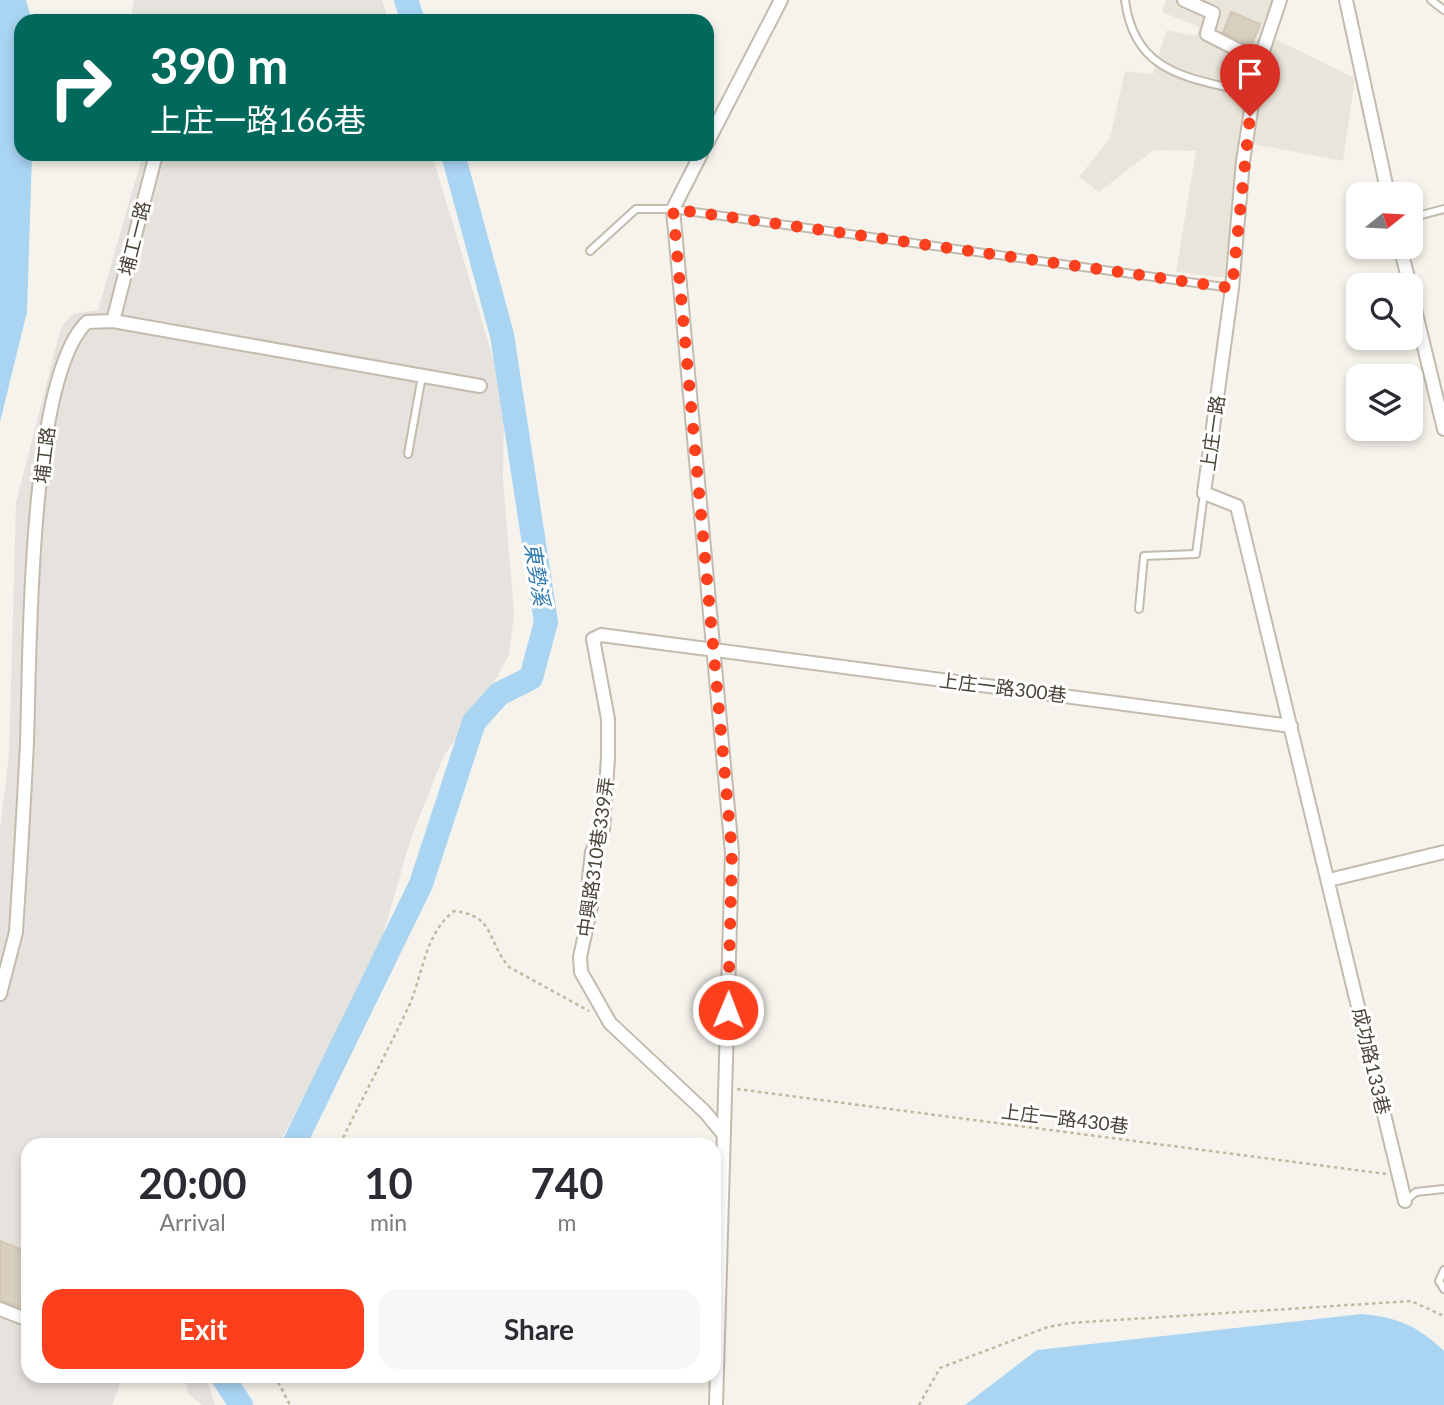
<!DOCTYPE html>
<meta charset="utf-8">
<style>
:root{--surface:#fff;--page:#f7f7f7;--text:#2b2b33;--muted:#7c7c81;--accent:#fc3f1d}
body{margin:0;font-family:Lato,"Noto Sans TC",sans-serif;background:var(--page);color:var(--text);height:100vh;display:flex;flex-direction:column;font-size:26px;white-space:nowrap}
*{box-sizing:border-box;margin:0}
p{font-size:23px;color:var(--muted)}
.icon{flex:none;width:38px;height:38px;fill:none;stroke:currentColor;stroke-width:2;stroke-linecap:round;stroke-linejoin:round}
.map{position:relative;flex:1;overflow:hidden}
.panel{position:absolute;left:21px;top:1138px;width:700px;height:245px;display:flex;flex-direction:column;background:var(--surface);border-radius:21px;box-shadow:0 4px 10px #0003}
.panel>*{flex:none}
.guide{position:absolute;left:14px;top:14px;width:700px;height:147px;border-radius:21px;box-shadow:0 4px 10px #0003;background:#00695c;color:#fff;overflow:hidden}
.needle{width:46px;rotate:72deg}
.controls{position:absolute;left:1346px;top:182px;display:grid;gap:14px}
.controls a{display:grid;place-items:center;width:77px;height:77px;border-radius:14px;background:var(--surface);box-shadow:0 4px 10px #0003;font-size:35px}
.pin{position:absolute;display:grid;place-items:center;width:60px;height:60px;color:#fff;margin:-72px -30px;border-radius:50% 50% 50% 0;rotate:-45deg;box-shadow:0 0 7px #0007}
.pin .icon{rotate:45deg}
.me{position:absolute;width:77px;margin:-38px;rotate:1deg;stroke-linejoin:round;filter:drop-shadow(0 0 5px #0008)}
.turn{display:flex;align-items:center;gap:24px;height:147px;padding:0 21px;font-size:32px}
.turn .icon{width:91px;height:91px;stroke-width:2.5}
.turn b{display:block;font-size:49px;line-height:60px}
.eta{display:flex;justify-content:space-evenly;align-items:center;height:119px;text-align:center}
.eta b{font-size:42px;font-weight:700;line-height:49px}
.cta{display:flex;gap:14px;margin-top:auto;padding:14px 21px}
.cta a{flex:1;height:80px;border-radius:21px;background:var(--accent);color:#fff;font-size:28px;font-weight:700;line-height:80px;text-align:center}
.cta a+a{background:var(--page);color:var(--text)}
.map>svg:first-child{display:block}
.residential{fill:#eae5da}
.industrial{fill:#e6e2dd}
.water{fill:#a9d4f2}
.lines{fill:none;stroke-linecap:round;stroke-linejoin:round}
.river{stroke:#a9d4f2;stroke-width:24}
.building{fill:#d8cfc1;stroke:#d3c7b4;stroke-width:2}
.lane-casing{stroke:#c2bbae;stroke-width:10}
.street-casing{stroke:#c2bbae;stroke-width:16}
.path{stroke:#c4b79f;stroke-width:2.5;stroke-dasharray:3.5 3.5;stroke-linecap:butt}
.lane{stroke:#fff;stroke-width:6}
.street{stroke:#fff;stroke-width:12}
.route{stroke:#fc3f1d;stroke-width:12;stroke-dasharray:0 21.6}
.labels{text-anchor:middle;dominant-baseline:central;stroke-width:6;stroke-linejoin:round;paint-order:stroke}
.street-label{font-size:19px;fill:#4b4439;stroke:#fff}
.water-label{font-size:21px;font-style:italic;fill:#2e7ab2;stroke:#fff}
</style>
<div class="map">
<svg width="1444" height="1405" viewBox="0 0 1444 1405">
<rect width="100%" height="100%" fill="#f6f3ec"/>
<!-- residential -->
<path class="residential" d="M1166 0H1273L1261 32 1355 78 1343 161 1242 142 1228 278 1176 272 1196 151 1154 150 1099 192 1079 177 1110 138 1125 71 1153 74 1167 30 1197 36 1199 27 1162 12Z"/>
<!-- industrial -->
<path class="industrial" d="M134 0H382L389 21H130Z
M143 154H432L504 395 503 479 514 614 509 655 481 706 444 755 411 838 378 952 279 1144H28V1376H119V1387L112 1405H0V830L9 755 16 503 61 327 73 314 98 310Z
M185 1376H206L215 1405H202L188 1394Z"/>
<!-- water -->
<path class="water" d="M0 0H26L32 21H21V154H32L27 312 0 422Z
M1362 1314C1397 1317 1418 1326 1444 1351V1405H965L1037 1350Z"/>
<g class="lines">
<!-- river -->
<path class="river" d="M406 0 413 21
M294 1144 421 884 474 722 499 694 531 678 546 622 502 335 453 154
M222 1376 241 1405"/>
</g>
<!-- building -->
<path class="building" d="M1231 12 1260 24 1251 46 1223 32Z
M0 1241 28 1252V1283L20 1307 0 1300Z"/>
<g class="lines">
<defs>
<path id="lane" d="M1125 0C1135 77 1192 77 1254 94
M1431 0 1444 10
M1410 218 1444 209
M590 251 636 209H673L1231 288
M408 454 422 376
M1139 609 1144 556 1196 554 1204 493
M1405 1201 1416 1192 1444 1189
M1444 1270 1439 1281 1444 1289"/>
<path id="street" d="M1184 0 1213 13 1207 34 1260 61
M1280 0 1258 66 1243 161 1232 288 1204 493 1237 506 1405 1201
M1346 0 1388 194
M707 143 781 0
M701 154 673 209 732 853 716 1405
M1400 247 1410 285
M1410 289 1444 429
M113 321 156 154
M1329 880 1444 852
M0 994 16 932C20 869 24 805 27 742 30 655 28 378 87 322L113 321 480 386
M724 1135 705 1112 610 1023 581 972 580 957 591 906 589 879 592 852 603 829 608 758V719L593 639 601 635 616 637 1291 726
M0 1309 28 1320"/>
</defs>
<!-- lane casing -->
<use href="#lane" class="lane-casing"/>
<!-- street casing -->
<use href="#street" class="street-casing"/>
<!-- path -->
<path class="path" d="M737 1089 1386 1174
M340 1144C362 1099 386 1054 408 1008 423 976 424 934 454 911 496 916 486 940 509 967L589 1011
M275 1376 290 1405
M919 1405 940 1368 1048 1327 1070 1323 1411 1301 1444 1316"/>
<!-- lane -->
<use href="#lane" class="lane"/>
<!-- street -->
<use href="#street" class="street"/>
</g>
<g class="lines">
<!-- route -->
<path class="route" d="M728 1010 732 852 673 209 1232 288 1250 116"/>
</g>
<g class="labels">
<!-- street labels -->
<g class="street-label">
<text transform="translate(134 238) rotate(-76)">埔工一路</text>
<text transform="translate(1212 433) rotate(-82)">上庄一路</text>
<text transform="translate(44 455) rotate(-83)">埔工路</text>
<text transform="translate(1003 687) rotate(7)">上庄一路300巷</text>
<text transform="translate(595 857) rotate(-82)">中興路310巷339弄</text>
<text transform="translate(1372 1061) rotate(77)">成功路133巷</text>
<text transform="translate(1065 1118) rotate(7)">上庄一路430巷</text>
</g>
<!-- water labels -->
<g class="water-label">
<text transform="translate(538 574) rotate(81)">東勢溪</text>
</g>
</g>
</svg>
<div class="controls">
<a><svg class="needle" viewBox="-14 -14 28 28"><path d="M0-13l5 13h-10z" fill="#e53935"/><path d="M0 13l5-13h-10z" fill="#7c7c81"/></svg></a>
<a><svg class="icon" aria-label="search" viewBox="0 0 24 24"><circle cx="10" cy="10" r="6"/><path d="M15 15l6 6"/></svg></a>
<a><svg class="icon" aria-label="layers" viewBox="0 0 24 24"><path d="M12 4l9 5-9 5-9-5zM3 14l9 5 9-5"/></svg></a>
</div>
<div class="pin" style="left:1250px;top:116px;background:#d93025"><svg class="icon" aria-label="arrive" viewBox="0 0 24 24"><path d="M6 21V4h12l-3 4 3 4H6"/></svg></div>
<svg class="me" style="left:728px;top:1010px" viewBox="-20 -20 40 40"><circle r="17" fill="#fc3f1d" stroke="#fff" stroke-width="3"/><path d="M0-11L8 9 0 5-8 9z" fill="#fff"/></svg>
<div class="guide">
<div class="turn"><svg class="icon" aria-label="right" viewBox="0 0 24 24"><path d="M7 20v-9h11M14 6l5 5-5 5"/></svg><div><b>390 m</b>上庄一路166巷</div></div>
</div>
<section class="panel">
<div class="eta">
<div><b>20:00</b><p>Arrival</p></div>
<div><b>10</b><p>min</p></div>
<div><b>740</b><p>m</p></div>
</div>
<div class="cta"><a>Exit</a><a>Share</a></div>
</section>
</div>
